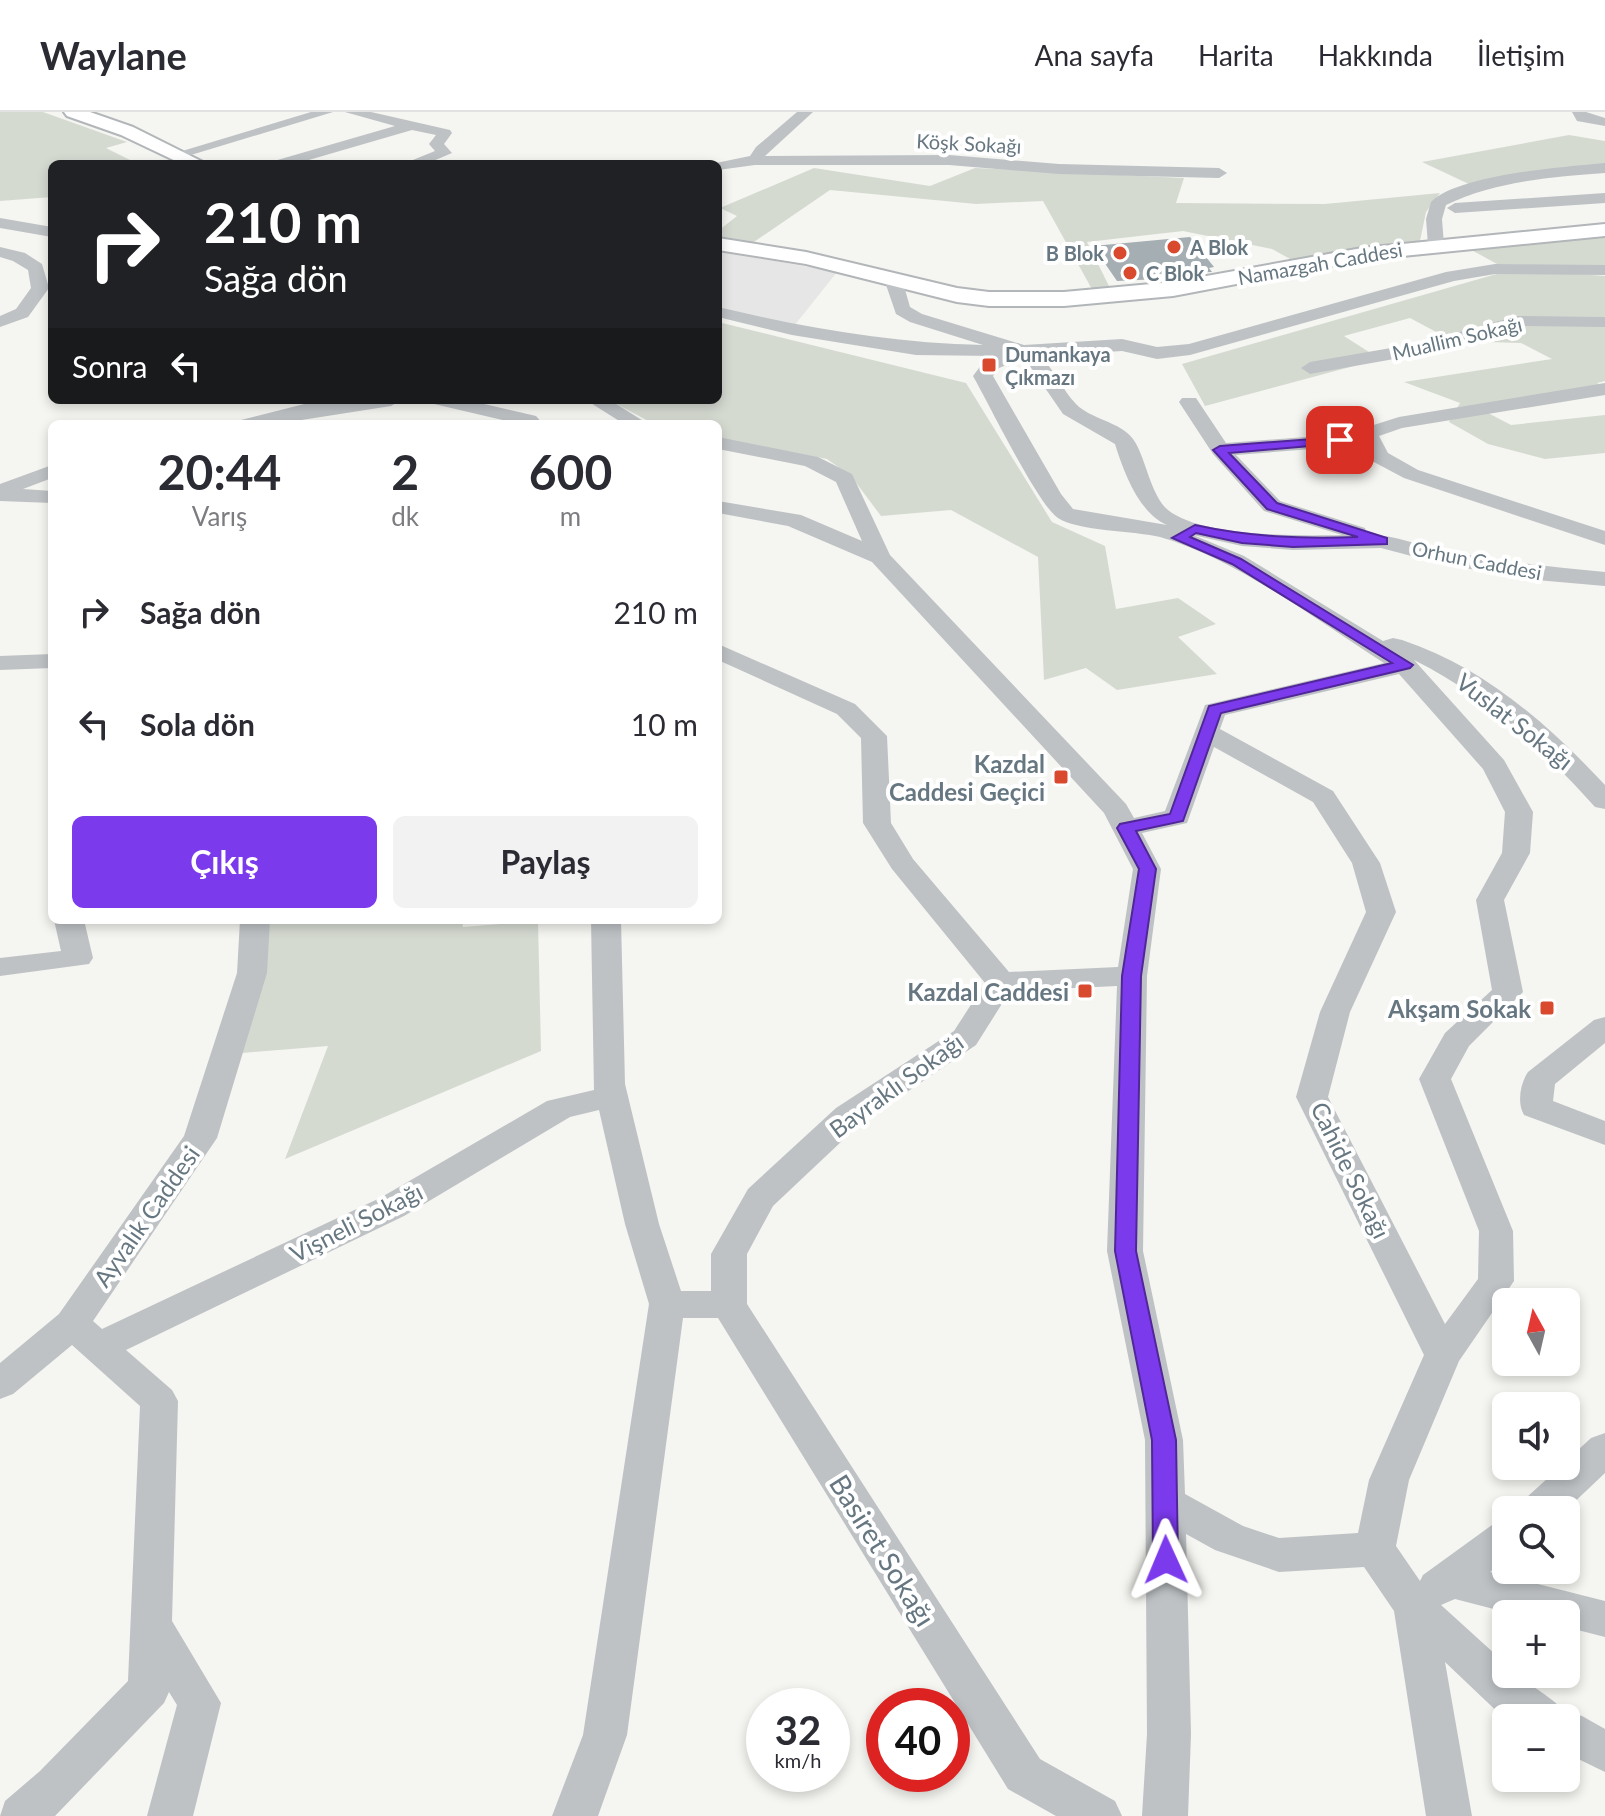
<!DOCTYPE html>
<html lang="tr">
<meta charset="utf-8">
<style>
:root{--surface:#fff;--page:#f2f2f3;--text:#2b2b33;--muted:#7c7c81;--line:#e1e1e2;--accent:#7c3aed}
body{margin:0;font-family:Lato,sans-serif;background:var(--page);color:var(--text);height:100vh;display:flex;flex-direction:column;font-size:30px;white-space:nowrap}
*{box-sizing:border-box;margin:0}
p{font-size:26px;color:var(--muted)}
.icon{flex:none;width:44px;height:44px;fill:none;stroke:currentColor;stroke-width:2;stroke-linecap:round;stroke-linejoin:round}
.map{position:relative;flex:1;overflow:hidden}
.panel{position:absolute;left:48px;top:308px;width:674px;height:504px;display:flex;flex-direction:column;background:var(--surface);border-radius:12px;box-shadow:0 4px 12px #0003}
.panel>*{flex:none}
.banner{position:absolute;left:48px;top:48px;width:674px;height:244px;border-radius:12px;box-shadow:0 4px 12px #0003;background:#202124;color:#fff;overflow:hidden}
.needle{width:52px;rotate:352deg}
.controls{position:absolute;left:1492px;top:1176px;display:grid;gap:16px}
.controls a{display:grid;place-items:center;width:88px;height:88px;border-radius:12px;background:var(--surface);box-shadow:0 4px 12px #0003;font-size:40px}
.speed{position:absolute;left:746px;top:1576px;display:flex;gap:16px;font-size:40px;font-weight:700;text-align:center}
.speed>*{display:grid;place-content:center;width:104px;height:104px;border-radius:50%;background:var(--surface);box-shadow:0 4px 12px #0003;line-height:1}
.speed small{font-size:20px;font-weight:400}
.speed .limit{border:12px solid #d22;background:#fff;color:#111}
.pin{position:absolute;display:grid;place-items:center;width:68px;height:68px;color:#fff;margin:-34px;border-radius:16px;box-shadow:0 4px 12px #0006}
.me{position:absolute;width:88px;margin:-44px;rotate:359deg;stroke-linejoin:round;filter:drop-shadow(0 0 6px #0008)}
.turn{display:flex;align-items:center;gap:28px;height:168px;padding:0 24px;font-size:36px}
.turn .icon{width:104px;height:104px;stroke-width:2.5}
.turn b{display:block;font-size:56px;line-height:68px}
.then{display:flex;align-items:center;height:76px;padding:0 24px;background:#0003;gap:16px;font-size:30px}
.eta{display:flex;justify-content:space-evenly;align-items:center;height:136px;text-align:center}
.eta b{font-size:48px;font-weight:700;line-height:56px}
.cta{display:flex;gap:16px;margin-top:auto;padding:16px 24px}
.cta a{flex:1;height:92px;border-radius:12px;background:var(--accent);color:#fff;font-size:32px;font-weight:700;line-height:92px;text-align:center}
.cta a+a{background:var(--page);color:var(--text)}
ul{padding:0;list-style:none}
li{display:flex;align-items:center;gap:24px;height:112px;padding:0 24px}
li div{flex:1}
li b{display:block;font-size:30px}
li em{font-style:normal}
header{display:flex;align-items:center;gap:48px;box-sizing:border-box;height:112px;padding:0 40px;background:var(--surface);border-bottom:2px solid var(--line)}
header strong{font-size:38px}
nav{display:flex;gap:44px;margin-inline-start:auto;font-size:28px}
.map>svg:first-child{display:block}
.built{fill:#e5e6e5}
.green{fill:#d5dad1}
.building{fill:#a5aeb2}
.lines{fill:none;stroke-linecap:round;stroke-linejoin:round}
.major-casing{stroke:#b2b6b9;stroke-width:4}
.minor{fill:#bec2c5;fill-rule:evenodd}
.major{fill:#fff;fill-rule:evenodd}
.route{fill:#7c3aed;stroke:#51269a;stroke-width:2}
.poi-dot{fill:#d8492e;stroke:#fff;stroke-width:3}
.labels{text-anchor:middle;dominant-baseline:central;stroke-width:8;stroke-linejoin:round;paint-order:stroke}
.far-street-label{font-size:20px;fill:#667781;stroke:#fff}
.far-poi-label{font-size:20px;font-weight:bold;fill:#667781;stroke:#fff;text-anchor:start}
.street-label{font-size:24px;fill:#667781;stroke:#fff}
.poi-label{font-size:24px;font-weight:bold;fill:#667781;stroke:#fff;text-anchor:end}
.near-street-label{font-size:28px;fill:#667781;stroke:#fff}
</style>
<header>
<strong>Waylane</strong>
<nav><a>Ana sayfa</a><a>Harita</a><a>Hakkında</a><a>İletişim</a></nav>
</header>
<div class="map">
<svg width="1605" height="1704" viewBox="0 0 1605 1704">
<rect width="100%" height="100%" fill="#f5f5f1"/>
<!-- built -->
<path class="built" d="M718 139 837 160 794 214 718 196Z"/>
<!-- green -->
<path class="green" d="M0 0H43L127 30 106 36 138 52H52V85L0 89Z
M1569 23 1605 29V52L1471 73 1422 50Z
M814 56 930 74 975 56 1184 66 1176 91 1325 92 1440 81 1426 100 1420 129 1292 148 1272 137 1183 119 1087 130 1111 178 1093 179 1043 89 976 92 830 78 751 132 718 126V119L737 104 720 96Z
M1605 123V155L1497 152 1466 135Z
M1551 160 1605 164V269L1597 271 1605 276 1488 301 1511 313 1605 303V341L1545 347 1488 332 1449 310 1460 291 1404 270 1552 247 1521 231 1453 229 1410 206 1344 224 1380 247 1205 294 1182 252 1500 161Z
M718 210 966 271 1052 410 1105 434 1116 497 1178 486 1216 512 1178 525 1217 562 1117 578 1086 556 1044 568 1038 445 951 398 881 404 851 364 827 347 718 326V312H654L609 288H718Z
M266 808H462L463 815 538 809 541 939 285 1047 328 934 242 941Z"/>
<!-- building -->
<path class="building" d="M1190 125 1214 155 1209 156 1212 160 1154 162 1159 167 1117 169 1093 134Z"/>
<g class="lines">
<defs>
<path id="major" d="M64 0H90L133 15 207 52H182L121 23 67 4Z
M1605 112V124L1362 148 1173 184 1064 194H989L957 190 806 152 718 138V126L806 140 957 176 989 180H1064L1173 170 1362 136Z"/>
</defs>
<!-- major casing -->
<use href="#major" class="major-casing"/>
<!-- minor -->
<path class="minor" d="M311 0H333L181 46 176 47 169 43Z
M345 0H371L450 18 452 21 444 32 452 41 426 52H403L435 39 429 32 436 23 412 18 295 52H271L274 49 395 14Z
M797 0H813L765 44 949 43 1059 52 1219 56 1227 61 1219 66 1059 62 949 53H755L718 58V52H711L750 44 756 35Z
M1572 0H1586L1605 6V14L1577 9Z
M1605 51V61C1552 65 1495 69 1446 93L1442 107 1444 133 1442 137 1436 138 1428 133 1426 107 1431 90C1459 62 1565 55 1605 51Z
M1605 81V91L1455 101 1447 96 1455 91Z
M0 106 52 115V125L0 116Z
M0 135 25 141 42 152 49 176 28 205 0 215V204L16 197 31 176 28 158 13 149 0 145Z
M1495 152 1605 153V163L1495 162 1454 169 1190 243 1157 247 1122 239 1039 244C1055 257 1062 278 1076 292 1090 307 1121 310 1133 327 1146 345 1150 383 1168 398 1201 425 1300 424 1342 423L1264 399 1213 342 1179 290 1182 286H1196L1226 331 1358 321 1361 317 1399 305 1605 271V283L1402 316 1379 324 1388 341 1418 358 1605 419V433L1404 366 1372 349 1363 333 1236 343 1280 389 1365 416 1367 423C1394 422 1419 434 1445 439 1499 449 1551 455 1605 460V474L1525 467 1438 451 1381 436 1293 438 1242 434 1193 423 1244 444 1383 529 1393 526 1402 528C1483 555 1547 611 1605 673V697L1595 695C1542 636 1486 584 1414 548L1504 648 1533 700 1530 741 1504 788 1523 880 1469 934 1451 967 1513 1119 1514 1169 1459 1249 1409 1368 1396 1434 1420 1469 1423 1463 1492 1413 1506 1408V1448L1490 1460 1605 1489V1525L1566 1515V1502H1513L1455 1487 1441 1493 1506 1552V1562H1517C1528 1572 1559 1590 1563 1599L1582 1604 1605 1617V1660L1566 1641V1606L1506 1608 1445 1550 1472 1704H1426L1394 1499 1364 1455 1279 1460 1215 1438 1186 1422 1191 1622 1188 1704H1142L1147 1622 1145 1328 1107 1139 1117 874 1010 879 976 933 860 1012 773 1094 747 1142V1192L1040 1647 1115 1689 1122 1704H1056L1008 1677 718 1206H683L627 1623 598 1704H552L583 1623 649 1192 625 1112 599 998 570 1005 404 1104 126 1238 172 1278 178 1289 172 1509 221 1591 193 1704H147L177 1593 169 1580 164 1591 55 1704H0L5 1689 40 1659 128 1569 140 1294 72 1233 13 1282 0 1287V1251L59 1202 184 1024 237 861 240 808H270L267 861 217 1026 93 1209 102 1217 380 1086 547 989 594 978 591 808H621L625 972 659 1112 681 1179H711V1142L748 1077 836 996 954 919 985 871 892 757 863 711 861 626 837 602 718 548V532L855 592 887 624 891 711 913 747 1009 860 1118 855 1133 757 1104 701 872 450 788 414 718 401V389L801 403 862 429 836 370 805 354 718 337V325L818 345 852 362 890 443 1126 692 1134 706 1165 699 1205 593 1384 551C1318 509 1235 446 1160 425 1137 419 1076 419 1058 406 1038 393 988 290 973 264L985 248 995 244 916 243 792 223 718 205V195C806 216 893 231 983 233L910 210 896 202 884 167 893 162 902 167 910 195 922 202 1024 233 1122 227 1157 235 1189 232 1446 160ZM1021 247 1032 257 1063 302 1115 332C1124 361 1139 401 1167 413L1073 397 1061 382 993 264 999 256ZM1399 562 1483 657 1505 700 1502 741 1476 788 1492 878 1445 921 1419 967 1479 1119 1478 1167 1445 1212 1328 985 1350 900 1396 800 1380 751 1333 679 1220 617 1225 603ZM1214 635 1313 690 1352 751 1366 800 1320 900 1296 985 1424 1243 1369 1368 1358 1421 1279 1426 1243 1414 1185 1382 1183 1328 1143 1139 1147 864 1161 757 1142 721 1187 711Z
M1517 204 1605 205V215L1518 214 1422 242 1310 262 1301 256 1310 250 1420 231Z
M320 288H401L391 294 276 312H238L241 308Z
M431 288H467L536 304 543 312H520L434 292Z
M586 288H610L648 312H624Z
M52 353V366L23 377 52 379V391L0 389V372Z
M52 542V556L0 558V544Z
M54 808H84L93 846 89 852 0 864V846L61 839Z
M1605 905V931L1555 972 1553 989 1605 1009V1033L1524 1003C1517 991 1520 972 1528 960L1594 908Z
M1605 1321V1361L1566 1398H1520L1526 1386 1561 1354H1566V1349L1591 1326Z"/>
<!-- major -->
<use href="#major" class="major"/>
</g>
<!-- route -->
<path class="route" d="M1340 325 1344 326V331L1229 341 1277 391 1387 426V432L1293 435 1242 431 1196 421 1190 425 1241 447 1413 553 1410 556 1221 601 1183 709 1136 719 1156 757 1141 864 1136 1139 1176 1328 1178 1448 1175 1456 1166 1459 1157 1456 1153 1448 1152 1328 1115 1139 1122 864 1139 757 1117 716 1120 712 1170 702 1209 594 1392 551 1232 452 1172 426 1195 413C1250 425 1301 427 1358 425L1267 397 1213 338 1220 334Z"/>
<!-- markers -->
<g class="poi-dot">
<circle cx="1174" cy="135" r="8"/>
<circle cx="1120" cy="141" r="8"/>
<circle cx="1130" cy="161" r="8"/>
<rect x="981" y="245" width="16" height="16" rx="4"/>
<rect x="1053" y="657" width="16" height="16" rx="4"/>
<rect x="1077" y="871" width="16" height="16" rx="4"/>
<rect x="1539" y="888" width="16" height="16" rx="4"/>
</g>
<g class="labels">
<!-- far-street labels -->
<g class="far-street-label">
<text transform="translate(969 31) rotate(3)">Köşk Sokağı</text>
<text transform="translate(1320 151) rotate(-10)">Namazgah Caddesi</text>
<text transform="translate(1457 226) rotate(-13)">Muallim Sokağı</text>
<text transform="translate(1477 448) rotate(11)">Orhun Caddesi</text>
</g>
<!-- far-poi labels -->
<g class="far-poi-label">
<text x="1190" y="135">A Blok</text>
<text x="1104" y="141" text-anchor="end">B Blok</text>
<text x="1146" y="161">C Blok</text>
<text x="1005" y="242">Dumankaya<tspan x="1005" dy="23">Çıkmazı</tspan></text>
</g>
<!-- street labels -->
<g class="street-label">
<text transform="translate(1515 609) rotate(38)">Vuslat Sokağı</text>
<text transform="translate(896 973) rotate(-36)">Bayraklı Sokağı</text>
<text transform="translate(1351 1058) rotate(64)">Cahide Sokağı</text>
<text transform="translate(146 1104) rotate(-55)">Ayvalık Caddesi</text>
<text transform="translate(356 1110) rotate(-27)">Vişneli Sokağı</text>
</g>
<!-- poi labels -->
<g class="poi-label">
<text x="1045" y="651">Kazdal<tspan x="1045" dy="28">Caddesi Geçici</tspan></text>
<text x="1069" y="879">Kazdal Caddesi</text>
<text x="1531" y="896">Akşam Sokak</text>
</g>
<!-- near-street labels -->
<g class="near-street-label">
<text transform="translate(883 1438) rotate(58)">Basiret Sokağı</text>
</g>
</g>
</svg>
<div class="controls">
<a><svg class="needle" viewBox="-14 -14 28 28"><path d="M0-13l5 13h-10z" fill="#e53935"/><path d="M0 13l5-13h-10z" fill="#7c7c81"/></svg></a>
<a><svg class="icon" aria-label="sound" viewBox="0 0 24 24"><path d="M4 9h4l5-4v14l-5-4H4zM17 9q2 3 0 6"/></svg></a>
<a><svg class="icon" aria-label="search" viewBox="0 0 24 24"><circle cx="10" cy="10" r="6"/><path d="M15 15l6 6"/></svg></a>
<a>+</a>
<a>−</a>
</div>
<div class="speed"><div>32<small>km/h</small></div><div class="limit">40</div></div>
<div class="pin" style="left:1340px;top:328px;background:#d93025"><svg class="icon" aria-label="arrive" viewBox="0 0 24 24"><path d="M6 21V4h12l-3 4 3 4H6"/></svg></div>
<svg class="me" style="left:1166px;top:1448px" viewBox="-20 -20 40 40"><path d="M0-17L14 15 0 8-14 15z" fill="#7c3aed" stroke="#fff" stroke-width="4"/></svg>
<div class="banner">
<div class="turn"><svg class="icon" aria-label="right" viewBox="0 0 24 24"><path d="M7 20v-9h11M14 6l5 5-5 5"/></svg><div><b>210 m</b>Sağa dön</div></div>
<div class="then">Sonra<svg class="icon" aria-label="left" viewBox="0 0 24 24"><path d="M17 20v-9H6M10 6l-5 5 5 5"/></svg></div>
</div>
<section class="panel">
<div class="eta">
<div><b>20:44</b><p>Varış</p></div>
<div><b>2</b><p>dk</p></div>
<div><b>600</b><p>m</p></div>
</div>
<ul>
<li><svg class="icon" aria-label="right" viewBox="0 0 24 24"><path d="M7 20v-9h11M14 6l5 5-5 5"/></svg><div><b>Sağa dön</b></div><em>210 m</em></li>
<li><svg class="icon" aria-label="left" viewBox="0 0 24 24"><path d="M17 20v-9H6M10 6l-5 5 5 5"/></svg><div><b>Sola dön</b></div><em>10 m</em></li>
</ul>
<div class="cta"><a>Çıkış</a><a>Paylaş</a></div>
</section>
</div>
